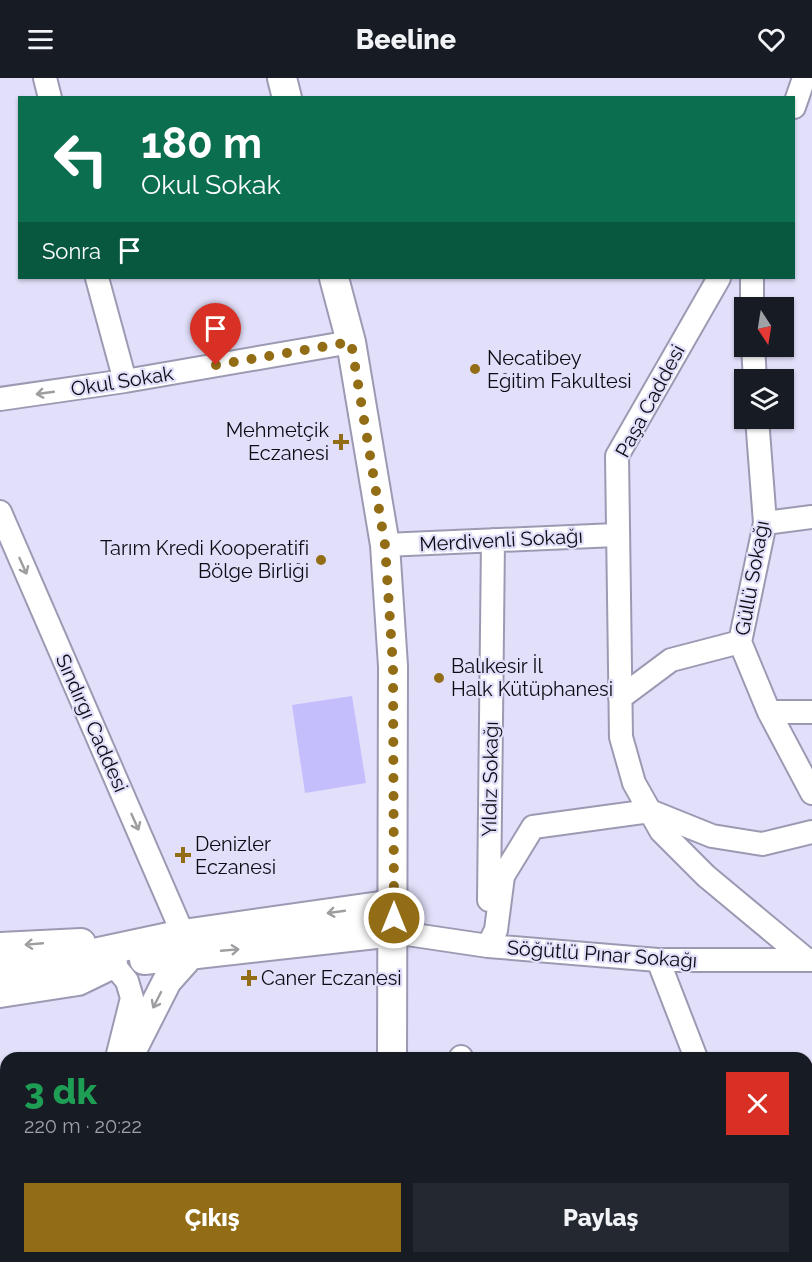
<!DOCTYPE html>
<html lang="tr">
<meta charset="utf-8">
<style>
:root{--surface:#171b24;--page:#242831;--text:#f1f3f6;--muted:#9ea1a6;--accent:#936d15}
body{margin:0;font-family:Raleway,sans-serif;background:var(--page);color:var(--text);height:100vh;display:flex;flex-direction:column;font-size:22px;white-space:nowrap}
*{box-sizing:border-box;margin:0}
p{font-size:20px;color:var(--muted)}
.icon{flex:none;width:33px;height:33px;fill:none;stroke:currentColor;stroke-width:2;stroke-linecap:round;stroke-linejoin:round}
.map{position:relative;flex:1;overflow:hidden}
.panel{position:absolute;left:0px;top:974px;width:813px;height:212px;display:flex;flex-direction:column;background:var(--surface);border-radius:18px 18px 0 0;box-shadow:0 2px 4px #0004}
.panel>*{flex:none}
.banner{position:absolute;left:18px;top:18px;width:777px;height:183px;border-radius:0px;box-shadow:0 2px 4px #0004;background:#0b6e4f;color:#fff;overflow:hidden}
.needle{width:39px;rotate:168deg}
.buttons{position:absolute;left:734px;top:219px;display:grid;gap:12px}
.buttons a{display:grid;place-items:center;width:60px;height:60px;border-radius:0px;background:var(--surface);box-shadow:0 2px 4px #0004;font-size:30px}
.pin{position:absolute;display:grid;place-items:center;width:51px;height:51px;color:#fff;margin:-62px -26px;border-radius:50% 50% 50% 0;rotate:-45deg;box-shadow:0 0 6px #0007}
.pin .icon{rotate:45deg}
.me{position:absolute;width:66px;margin:-33px;rotate:0deg;stroke-linejoin:round;filter:drop-shadow(0 0 4px #0008)}
.turn{display:flex;align-items:center;gap:21px;height:126px;padding:0 24px;font-size:27px}
.turn .icon{width:78px;height:78px;stroke-width:2.5}
.turn b{display:block;font-size:42px;line-height:51px}
.then{display:flex;align-items:center;height:57px;padding:0 24px;background:#0003;gap:12px;font-size:22px}
.round{display:grid;place-items:center;flex:none;width:63px;height:63px;border-radius:0px;background:var(--page)}
.overview{display:flex;align-items:center;justify-content:space-between;height:102px;padding:0 24px}
h1{font-size:36px;font-weight:800;line-height:45px;color:#1e9e55}
.button{display:flex;gap:12px;margin-top:auto;padding:12px 24px}
.button a{flex:1;height:69px;border-radius:0px;background:var(--accent);color:#fff;font-size:24px;font-weight:800;line-height:69px;text-align:center}
.button a+a{background:var(--page);color:var(--text)}
header{display:flex;justify-content:space-between;align-items:center;height:78px;padding:0 24px;background:var(--surface);font-size:27px;font-weight:800}
.map>svg:first-child{display:block}
.green{fill:#c5befd}
.lines{fill:none;stroke-linecap:round;stroke-linejoin:round}
.minor-casing{stroke:#9c9ab3;stroke-width:26}
.major-casing{stroke:#9c9ab3;stroke-width:32}
.minor{stroke:#fff;stroke-width:22}
.major{stroke:#fff;stroke-width:28}
.oneway{stroke:#9e9ea1}
.route{stroke:#936d15;stroke-width:10;stroke-dasharray:0 18}
.poi-dot{fill:#936d15;stroke:#e1dffa;stroke-width:2}
.labels{text-anchor:middle;dominant-baseline:central;stroke-width:4.5;stroke-linejoin:round;paint-order:stroke}
.poi-label{font-size:20px;fill:#0d0c14;stroke:#e1dffa;text-anchor:start}
.street-label{font-size:20px;fill:#0d0c14;stroke:#e1dffa}
</style>
<header><svg class="icon" aria-label="menu" viewBox="0 0 24 24"><path d="M4 6h16M4 12h16M4 18h16"/></svg>Beeline<svg class="icon" aria-label="heart" viewBox="0 0 24 24"><path d="M12 20l-8-8c-3-5 5-10 8-4 3-6 11-1 8 4z"/></svg></header>
<div class="map">
<svg width="812" height="1184" viewBox="0 0 812 1184">
<rect width="100%" height="100%" fill="#e1dffa"/>
<!-- green -->
<path class="green" d="M352 618 366 705 305 715 292 627Z"/>
<g class="lines">
<defs>
<path id="minor" d="M45 0 50 20
M794 29 804 0
M97 200 125 303
M719 200 617 378 621 659 634 705 661 753 706 798 807 882
M752 230V200
M753 268 755 302
M0 321 125 303 351 264
M757 340 765 445 740 564 769 634 812 715
M0 434 183 856
M765 445 812 439
M385 467 616 457
M620 620 671 582 740 564
M769 634H812
M489 822 493 462
M394 854 488 868 658 882H812
M488 868 496 852 503 798 533 749 650 733 712 758 762 766 812 754
M658 882 696 980
M113 886 127 903 132 920 117 980
M461 979V980
M807 1084 812 1083
M550 1179V1184
M395 1182 435 1179
M256 1184 272 1179"/>
<path id="major" d="M282 0 287 20
M334 200 351 264 385 467 393 588 392 980
M0 869 81 865
M144 882 394 854
M0 895 183 856 394 826
M0 915 78 903 113 886
M128 980 167 903 192 875
M395 1179V1184
M93 1184V1179"/>
</defs>
<!-- minor casing -->
<use href="#minor" class="minor-casing"/>
<!-- major casing -->
<use href="#major" class="major-casing"/>
<!-- minor -->
<use href="#minor" class="minor"/>
<!-- major -->
<use href="#major" class="major"/>
</g>
<!-- one-way arrows -->
<defs><path id="oneway-shaft" d="M-6 0H5M1.5-3L5.5 0L1.5 3" fill="none" stroke-width="1.6" stroke-linecap="round" stroke-linejoin="round" transform="scale(1.5)"/></defs>
<g class="oneway">
<use href="#oneway-shaft" transform="translate(45 315) rotate(172)"/>
<use href="#oneway-shaft" transform="translate(23 488) rotate(66)"/>
<use href="#oneway-shaft" transform="translate(135 744) rotate(66)"/>
<use href="#oneway-shaft" transform="translate(336 834) rotate(172)"/>
<use href="#oneway-shaft" transform="translate(34 866) rotate(175)"/>
<use href="#oneway-shaft" transform="translate(230 872) rotate(-5)"/>
<use href="#oneway-shaft" transform="translate(157 922) rotate(117)"/>
</g>
<g class="lines">
<!-- route -->
<path class="route" d="M216 287 351 264 385 467 393 588 394 840"/>
</g>
<!-- markers -->
<g class="poi-dot">
<circle cx="475" cy="291" r="6"/>
<path d="M338 355h6v6h6v6h-6v6h-6v-6h-6v-6h6z"/>
<circle cx="321" cy="482" r="6"/>
<circle cx="439" cy="600" r="6"/>
<path d="M180 768h6v6h6v6h-6v6h-6v-6h-6v-6h6z"/>
<path d="M246 891h6v6h6v6h-6v6h-6v-6h-6v-6h6z"/>
</g>
<g class="labels">
<!-- poi labels -->
<g class="poi-label">
<text x="487" y="280">Necatibey<tspan x="487" dy="23">Eğitim Fakultesi</tspan></text>
<text x="329" y="352" text-anchor="end">Mehmetçik<tspan x="329" dy="23">Eczanesi</tspan></text>
<text x="309" y="470" text-anchor="end">Tarım Kredi Kooperatifi<tspan x="309" dy="23">Bölge Birliği</tspan></text>
<text x="451" y="588">Balıkesir İl<tspan x="451" dy="23">Halk Kütüphanesi</tspan></text>
<text x="195" y="766">Denizler<tspan x="195" dy="23">Eczanesi</tspan></text>
<text x="261" y="900">Caner Eczanesi</text>
</g>
<!-- street labels -->
<g class="street-label">
<text transform="translate(122 303) rotate(-9)">Okul Sokak</text>
<text transform="translate(650 323) rotate(-62)">Paşa Caddesi</text>
<text transform="translate(501 462) rotate(-3)">Merdivenli Sokağı</text>
<text transform="translate(752 500) rotate(-80)">Güllü Sokağı</text>
<text transform="translate(92 645) rotate(66)">Sındırgı Caddesi</text>
<text transform="translate(490 701) rotate(-89)">Yıldız Sokağı</text>
<text transform="translate(602 876) rotate(4)">Söğütlü Pınar Sokağı</text>
</g>
</g>
</svg>
<div class="buttons">
<a><svg class="needle" viewBox="-14 -14 28 28"><path d="M0-13l5 13h-10z" fill="#e53935"/><path d="M0 13l5-13h-10z" fill="#9ea1a6"/></svg></a>
<a><svg class="icon" aria-label="layers" viewBox="0 0 24 24"><path d="M12 4l9 5-9 5-9-5zM3 14l9 5 9-5"/></svg></a>
</div>
<div class="pin" style="left:216px;top:287px;background:#d93025"><svg class="icon" aria-label="arrive" viewBox="0 0 24 24"><path d="M6 21V4h12l-3 4 3 4H6"/></svg></div>
<svg class="me" style="left:394px;top:840px" viewBox="-20 -20 40 40"><circle r="17" fill="#936d15" stroke="#fff" stroke-width="3"/><path d="M0-11L8 9 0 5-8 9z" fill="#fff"/></svg>
<div class="banner">
<div class="turn"><svg class="icon" aria-label="left" viewBox="0 0 24 24"><path d="M17 20v-9H6M10 6l-5 5 5 5"/></svg><div><b>180 m</b>Okul Sokak</div></div>
<div class="then">Sonra<svg class="icon" aria-label="arrive" viewBox="0 0 24 24"><path d="M6 21V4h12l-3 4 3 4H6"/></svg></div>
</div>
<section class="panel">
<div class="overview"><div><h1>3 dk</h1><p>220 m · 20:22</p></div><a class="round" style="background:#d93025;color:#fff"><svg class="icon" aria-label="close" viewBox="0 0 24 24"><path d="M6 6l12 12M18 6L6 18"/></svg></a></div>
<div class="button"><a>Çıkış</a><a>Paylaş</a></div>
</section>
</div>
